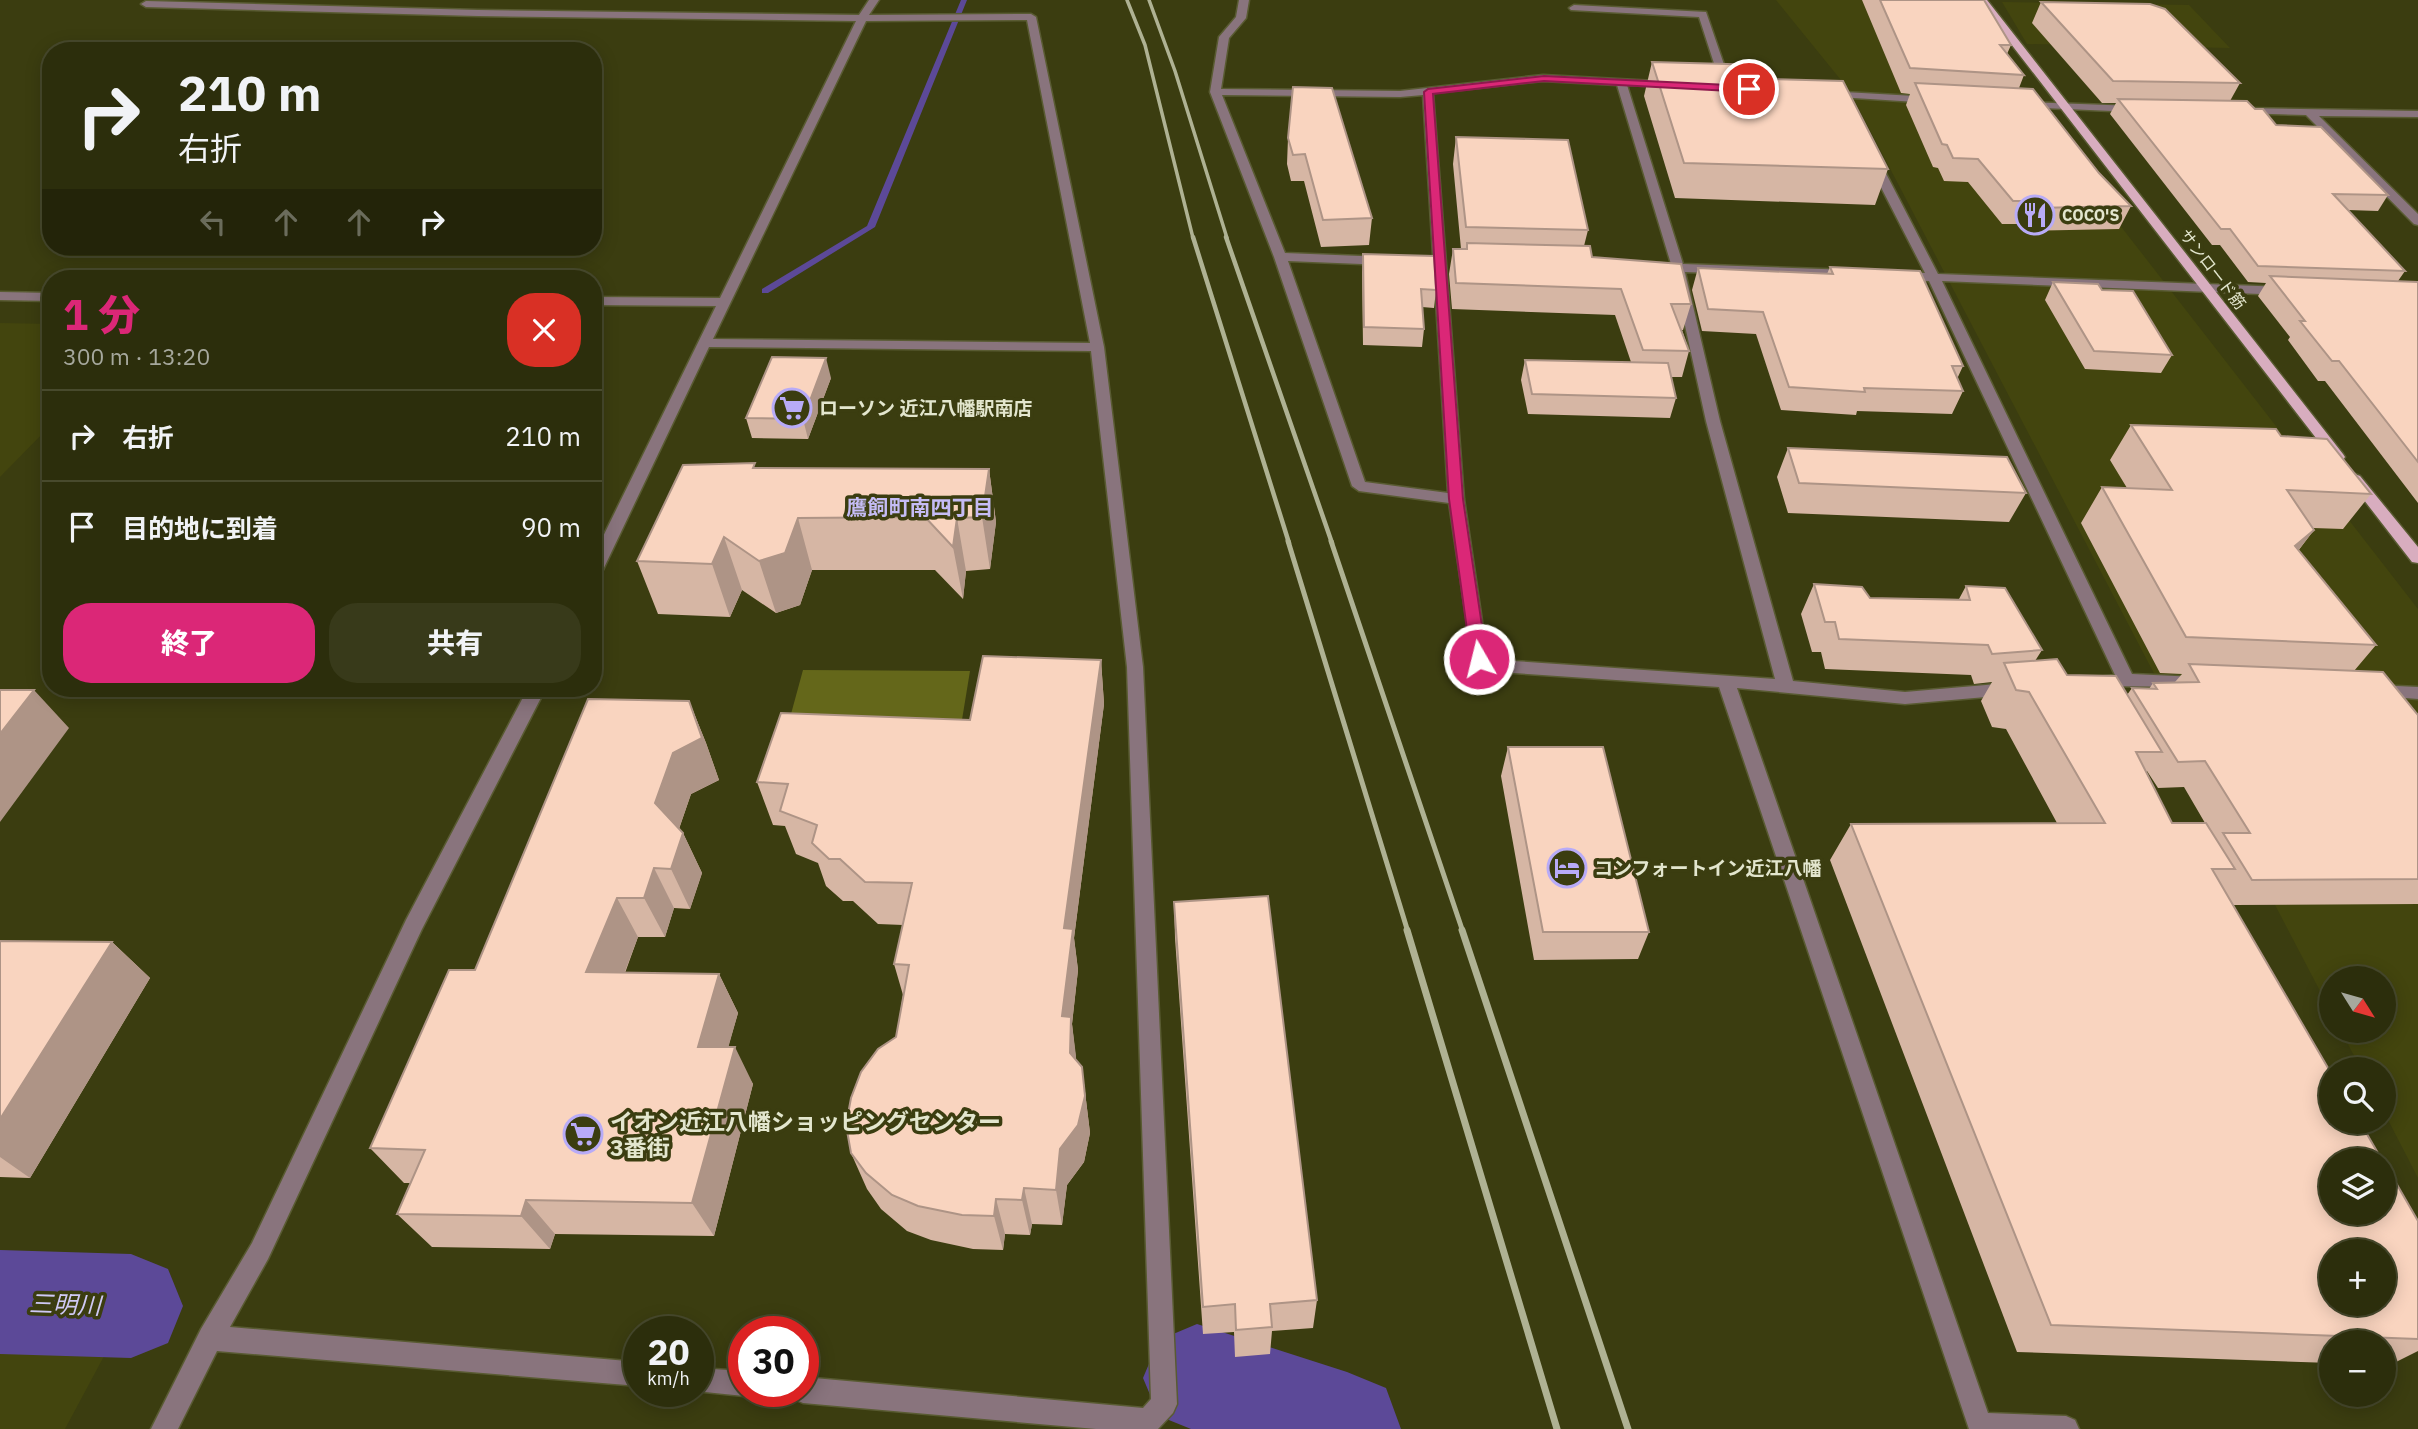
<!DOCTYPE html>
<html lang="ja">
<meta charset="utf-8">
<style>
:root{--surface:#2c2e0c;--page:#383a1a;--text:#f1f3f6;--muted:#a6a89d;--line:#484a2d;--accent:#db2777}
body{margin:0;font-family:"IBM Plex Sans","Noto Sans JP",sans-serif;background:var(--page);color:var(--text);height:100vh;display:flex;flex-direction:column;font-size:26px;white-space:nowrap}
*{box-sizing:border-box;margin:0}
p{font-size:23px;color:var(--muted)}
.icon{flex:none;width:38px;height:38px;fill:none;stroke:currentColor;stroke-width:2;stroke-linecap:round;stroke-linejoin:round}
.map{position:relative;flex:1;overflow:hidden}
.sheet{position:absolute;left:42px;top:270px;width:560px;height:427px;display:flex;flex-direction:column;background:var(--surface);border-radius:28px;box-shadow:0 4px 18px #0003,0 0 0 2px var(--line)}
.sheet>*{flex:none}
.top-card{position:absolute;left:42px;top:42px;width:560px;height:214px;border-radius:28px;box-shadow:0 4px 18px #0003,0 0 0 2px var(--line);background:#2c2e0c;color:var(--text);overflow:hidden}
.needle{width:46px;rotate:127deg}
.buttons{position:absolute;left:2319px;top:966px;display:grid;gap:14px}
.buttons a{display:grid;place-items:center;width:77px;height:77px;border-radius:50%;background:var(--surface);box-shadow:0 4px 18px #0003,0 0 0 2px var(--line);font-size:35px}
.speed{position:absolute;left:623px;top:1316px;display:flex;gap:14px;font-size:35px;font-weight:700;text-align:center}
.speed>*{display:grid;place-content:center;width:91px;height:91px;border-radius:50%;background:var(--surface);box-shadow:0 4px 18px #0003,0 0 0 2px var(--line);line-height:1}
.speed small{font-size:18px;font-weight:400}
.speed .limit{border:10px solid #d22;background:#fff;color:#111}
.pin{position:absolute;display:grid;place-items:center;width:60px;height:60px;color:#fff;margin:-30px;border:4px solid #fff;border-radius:50%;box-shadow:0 2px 7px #0007}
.me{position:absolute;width:77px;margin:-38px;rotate:352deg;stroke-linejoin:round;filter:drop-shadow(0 0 5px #0008)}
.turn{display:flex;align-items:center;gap:24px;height:147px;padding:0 21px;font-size:32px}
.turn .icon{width:91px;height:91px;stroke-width:2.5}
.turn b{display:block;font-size:49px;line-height:60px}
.lanes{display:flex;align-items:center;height:66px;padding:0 21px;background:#0003;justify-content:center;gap:35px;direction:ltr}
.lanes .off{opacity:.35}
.round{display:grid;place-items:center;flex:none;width:74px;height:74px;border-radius:28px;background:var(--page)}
.headline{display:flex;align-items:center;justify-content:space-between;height:119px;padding:0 21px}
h1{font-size:42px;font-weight:800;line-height:52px;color:var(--accent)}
.primary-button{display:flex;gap:14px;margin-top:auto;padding:14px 21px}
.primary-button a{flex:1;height:80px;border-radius:28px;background:var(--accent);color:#fff;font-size:28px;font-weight:800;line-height:80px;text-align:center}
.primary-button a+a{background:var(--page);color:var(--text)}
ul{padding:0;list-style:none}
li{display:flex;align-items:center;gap:21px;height:91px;padding:0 21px;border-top:2px solid var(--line)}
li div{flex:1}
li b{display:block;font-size:26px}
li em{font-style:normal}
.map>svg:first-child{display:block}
.built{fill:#43450e}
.green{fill:#64671a}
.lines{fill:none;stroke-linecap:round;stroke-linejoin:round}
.stream{fill:#5c4998;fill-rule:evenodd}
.river{fill:#5c4998;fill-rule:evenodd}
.minor-casing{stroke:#595b32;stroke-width:3}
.major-casing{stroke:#595b32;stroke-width:3}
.minor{fill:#89747d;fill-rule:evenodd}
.major{fill:#d8adbf;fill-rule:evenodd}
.rail-far3{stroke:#afb293;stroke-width:3.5}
.rail-far2{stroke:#afb293;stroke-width:4.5}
.rail-far1{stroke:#afb293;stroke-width:5}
.rail{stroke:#afb293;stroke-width:7}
.wall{fill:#d6b6a4;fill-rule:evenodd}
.shaded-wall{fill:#ae9486}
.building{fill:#f9d4bf;stroke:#ae9486;stroke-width:2;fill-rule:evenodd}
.route{fill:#db2777;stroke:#8e194d;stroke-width:2}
.labels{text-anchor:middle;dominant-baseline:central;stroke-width:7;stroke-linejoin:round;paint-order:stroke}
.far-poi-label{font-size:16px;font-weight:bold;fill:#e3e6ce;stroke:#3b3d10;text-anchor:start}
.far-street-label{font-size:16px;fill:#e3e6ce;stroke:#3b3d10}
.poi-label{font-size:19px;font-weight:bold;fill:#e3e6ce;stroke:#3b3d10;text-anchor:start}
.neighbourhood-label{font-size:21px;font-weight:bold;fill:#c5bcf5;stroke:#3b3d10}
.near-poi-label{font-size:23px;font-weight:bold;fill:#e3e6ce;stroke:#3b3d10;text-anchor:start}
.near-water-label{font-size:24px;font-style:italic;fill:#cfc9f5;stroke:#3b3d10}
</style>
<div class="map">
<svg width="2418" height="1429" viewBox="0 0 2418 1429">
<rect width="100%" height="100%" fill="#3b3d10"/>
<!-- built -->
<path class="built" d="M1776 0H1952L2015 90 2418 609V1178L2384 1112V1069H2361L2341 1031H2384V978H2331V1012L1849 90Z
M2002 2 2189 5 2230 48 2027 44Z
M0 323 51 324V425L0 477Z
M0 1326 118 1330 65 1429H0Z"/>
<!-- green -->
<path class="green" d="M803 670 970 671 959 738 785 736Z"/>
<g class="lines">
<!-- stream -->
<path class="stream" d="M961 0H967L875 227 768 293H762V289L867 226Z"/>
<!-- river -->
<path class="river" d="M0 1250 131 1254 168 1269 183 1306 168 1343 131 1358 0 1354Z
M1197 1324 1347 1372 1386 1388 1401 1429H1191L1159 1416 1143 1378 1159 1340Z"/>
<defs>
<path id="minor" d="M869 0H879L869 15 1031 14 1036 17 1104 347 1143 667 1177 1404 1173 1413 1158 1429H1096L803 1403 794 1399 791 1391H803V1377L1143 1408 1151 1399 1127 667 1091 351 709 347 601 574 593 579V557L716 306 593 305V297L720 298 856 21 478 16 146 7 141 4 146 1 478 10 859 15ZM1027 20 1090 343 713 339 866 21Z
M1239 0H1249L1246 18 1229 38 1221 89 1400 91 1543 75 1674 82V86L1670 87 1627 85 1683 264 1851 270 1857 274 1851 278 1685 272 1720 421 1793 681 1905 692 2009 683 2015 685 2018 689 2015 693 2009 695 1905 704 1737 688 1988 1413 2066 1416 2075 1420 2079 1429H1969L1719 687 1514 673 1473 663 1449 503 1359 491 1352 486 1274 257 1210 92 1219 37 1236 17ZM1543 81 1617 85 1671 264 1659 263 1653 267 1659 271H1673L1706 421 1775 679 1514 661 1487 655 1464 499 1433 93ZM1222 95 1400 97 1423 95 1448 493 1365 482 1288 261 1386 265 1392 261 1386 257 1285 253Z
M1574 5 1706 12 1731 85 1726 88 1721 85 1699 17 1571 10 1569 8Z
M1827 91 1932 97 1937 100 1932 103 1823 96V92Z
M2023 102 2135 106 2140 109 2135 112 2019 107 2018 105Z
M2243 108 2418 111V117L2319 116 2418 214V225L2414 224 2306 115 2239 113 2238 111Z
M1869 158 1879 160 1938 274 2285 287 2291 291 2285 295 1942 281 2132 674 2197 677 2203 679 2206 683 2203 687 2090 686 2087 682 2090 678 2115 675 1929 281 1900 280 1894 276 1900 272 1925 273 1867 160Z
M0 292 51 293V301L0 300Z
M2375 685 2418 687V699L2369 695 2366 691 2369 687Z
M528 688H546L422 929 268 1259 230 1327 639 1362V1386L217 1351 178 1429H151L201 1329 252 1243 406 920Z
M698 1368 744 1371V1391L753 1393 744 1396 695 1391H698Z"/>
<path id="major" d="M1977 0H1987L2343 454 2345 457 2343 460H2333Z
M2355 474 2360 476 2418 547V563L2412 562 2350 482 2348 479 2350 476Z"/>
</defs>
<!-- minor casing -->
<use href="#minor" class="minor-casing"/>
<!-- major casing -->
<use href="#major" class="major-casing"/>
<!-- minor -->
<use href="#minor" class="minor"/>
<!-- major -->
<use href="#major" class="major"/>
<!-- rail-far3 -->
<path class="rail-far3" d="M1127 0 1145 45 1193 238
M1149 0 1175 71 1227 238"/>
<!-- rail-far2 -->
<path class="rail-far2" d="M1193 237 1289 543
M1226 237 1332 543"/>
<!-- rail-far1 -->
<path class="rail-far1" d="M1288 541 1408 932
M1331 541 1463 932"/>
<!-- rail -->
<path class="rail" d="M1407 930 1557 1429
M1462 930 1628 1429"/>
</g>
<!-- wall -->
<path class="wall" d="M1862 0H1984L2011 45 2007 54 2024 75 2019 88 2131 206 2119 229 2023 231 2018 224H2002L1968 182 1944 181 1938 168 1933 167 1906 105 1910 94 1901 93Z
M2041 2 2240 83 2230 101 2255 109 2276 125 2388 195 2378 211 2348 210 2405 271 2398 281 2418 282V503L2325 381H2318L2288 340 2290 337 2258 296 2266 283 2248 282 2220 245H2212L2110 114 2116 103H2102L2032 23Z
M1652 62 1888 169 1875 205 1675 198 1644 96Z
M1456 137 1588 230 1584 246 1592 257 1691 304 1683 330H1682L1689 351 1682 377H1671L1676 398 1670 418 1528 414 1521 380 1525 360 1631 362 1615 315 1452 309 1449 274 1453 249H1461L1453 164Z
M1288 138 1372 218 1369 245 1321 247 1304 181H1291L1287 164Z
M1363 254 1436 290 1434 308 1422 307 1424 329 1422 347 1363 345 1362 272Z
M1830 267 1963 366 1957 379 1963 391 1952 414 1857 411 1856 415 1781 410 1756 334 1702 331 1692 290 1698 268 1827 274Z
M2053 282 2172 355 2161 373 2085 369 2045 300Z
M831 378 808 439 752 438 746 418Z
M2131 425 2281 436 2371 494 2343 529 2313 528 2314 530 2298 551 2376 645 2354 671 2418 715V904L2233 905 2418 1221V1351L2390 1365H2384V1342H2331V1363L2017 1352 1830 860 1851 824 2057 823 2006 729 1992 727 1981 701 1992 682 1974 684 1971 675 1825 669 1821 652H1812L1801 614 1814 584 1870 598 1959 599 1966 586 2042 650 2035 661 2067 675 2127 695 2132 688 2149 689 2153 683 2175 682 2182 674 2160 673 2081 523 2102 487 2127 488 2110 460ZM2147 771 2158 788 2184 787 2205 823H2172L2146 772Z
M1788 448 2026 493 2009 522 1788 513 1777 477Z
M756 468 989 469 996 522 990 569 966 571 963 599 935 570H812L800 605 776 613 742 590 730 617 658 614 637 561Z
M1101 660 1104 704 1074 938 1078 970 1072 1024 1076 1060 1082 1067 1090 1133 1084 1162 1067 1185 1062 1225 1032 1224 1030 1235 1005 1234 1003 1250 973 1249 931 1240 907 1231 881 1209 867 1189 851 1153 896 1037 903 995 894 964 903 925 878 924 853 901H843L826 886 818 863 796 854 785 826 773 825 757 782 970 720Z
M689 701 706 743 719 780 691 794 679 829 683 833 702 873 690 909 674 908 665 937H638L625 973 719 974 738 1013 728 1047 753 1084 714 1236 555 1234 550 1249 432 1247 397 1214 410 1183H404L370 1148 475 970Z
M1508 747 1649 932 1638 959 1534 960 1501 776Z
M1174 902 1317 1300 1313 1328 1272 1331 1270 1354 1235 1357 1234 1332 1203 1334 1175 938Z
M0 941 112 942 150 978 30 1178 0 1177Z"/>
<!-- shaded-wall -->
<path class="shaded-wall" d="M826 358 831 378 808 439 803 419Z
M989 469 996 522 990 569 982 517Z
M798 518 812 570 800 605 776 613 759 561Z
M957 518 966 571 963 599 953 547Z
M2314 530 2287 565 2295 546Z
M724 537 742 590 730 617 712 564Z
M1101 660 1104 704 1074 938 1078 970 1072 1024 1076 1056 1075 1092 1070 1053 1062 1016 1064 928Z
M34 690 69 728 0 822V734Z
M689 701 706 743 719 780 691 794 674 843 655 803Z
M683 833 702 873 690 909 671 869Z
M654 868 674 908 665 937 644 898Z
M617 898 638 937 610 1011 586 972Z
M112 942 150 978 30 1178 0 1157V1119Z
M719 974 738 1013 718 1084 698 1047Z
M735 1047 753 1084 714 1236 692 1203Z
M1082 1067 1090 1133 1084 1162 1067 1185 1062 1225 1056 1190 1060 1149Z
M1024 1188 1032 1224 1030 1235 1022 1200Z
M996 1199 1005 1234 1003 1250 994 1216Z
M526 1200 555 1234 550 1249 521 1216Z"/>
<!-- building -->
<path class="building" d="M1880 0H1984L2011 45H2000L2024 75 1910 68Z
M2041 2 2150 4 2165 9 2240 83 2113 81Z
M1652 62 1764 65 1770 79 1843 81 1888 169 1684 163Z
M1915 83 2033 89 2099 173 2131 206 2034 208 2029 201H2013L1978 159 1953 158 1947 145 1942 144Z
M1293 87 1332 88 1372 218 1323 220 1305 154 1293 155 1288 138Z
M2118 99 2247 101 2255 109H2263L2276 125 2321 127 2388 195 2333 194 2405 271 2258 266 2230 229H2221Z
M1456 137 1568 140 1588 230 1466 227Z
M1467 243 1590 246 1592 257 1681 264 1691 304H1671L1689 351 1643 350 1621 289 1456 283 1453 249H1467Z
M1363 254 1434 256 1436 290 1421 289 1424 329 1364 327Z
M1830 267 1920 271 1963 366H1952L1963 391 1864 388 1865 392 1789 387 1763 312 1708 309 1698 268 1833 274Z
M2270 276 2418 282V462L2339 361H2332L2300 321H2305Z
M2053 282 2098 284 2102 290 2133 291 2172 355 2094 351Z
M772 357 826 358 803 419 746 418Z
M1525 360 1668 363 1676 398 1532 394Z
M2131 425 2276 429 2281 436 2327 439 2371 494 2287 490 2314 530 2295 546 2376 645 2186 637 2102 487 2172 490Z
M1788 448 2007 457 2026 493 1799 483Z
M755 463 753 468 989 469 982 517 957 518 953 547 925 517 798 518 785 553 759 561 724 537 712 564 637 561 683 465Z
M1814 584 1862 587 1870 598 1970 600 1966 586 2005 588 2042 650 1992 654 1988 645 1839 639 1835 622H1825Z
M983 656 1101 660 1064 928 1073 929 1062 1016 1071 1017 1070 1053 1082 1067 1085 1096 1078 1125 1060 1149 1056 1190 1024 1188 1022 1200 996 1199 994 1216 962 1215 918 1206 892 1195 866 1173 851 1153 846 1125 851 1098 861 1072 878 1049 896 1037 909 965 894 964 912 883 865 882 840 859H829L812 843 817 825 780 811 788 784 757 782 781 713 970 720Z
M2057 659 2067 675 2116 676 2162 752H2136L2172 823H2206L2235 869H2212L2331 1073V1122H2360L2382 1160H2331V1213H2384V1162L2418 1221V1339L2051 1325 1851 824 2105 823 2029 692 2016 690 2004 663ZM2331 1251H2384V1304H2331Z
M2189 664 2383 672 2418 715V879L2252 880 2223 833H2250L2205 761 2178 762 2132 688 2157 689 2153 683 2199 682Z
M0 690H34L0 734Z
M588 699 689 701 702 738 673 753 655 803 683 833 671 869 654 868 644 898H617L586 972 719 974 698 1047H735L692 1203 526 1200 521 1216 397 1214 425 1150 370 1148 449 970H475Z
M1508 747H1603L1649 932H1543Z
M1268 896 1317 1300 1270 1304 1272 1327 1236 1330 1235 1304 1203 1307 1174 902Z
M0 941 112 942 0 1119Z"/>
<!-- route -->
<path class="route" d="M1544 76 1749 86 1754 89 1749 92 1544 81 1433 94 1463 499 1487 659 1479 665 1471 659 1449 499 1424 92 1428 89Z"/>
<!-- icons -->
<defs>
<symbol id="restaurant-ring" viewBox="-11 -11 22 22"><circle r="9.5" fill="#3b3d10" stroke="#b8abf7" stroke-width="1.5"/><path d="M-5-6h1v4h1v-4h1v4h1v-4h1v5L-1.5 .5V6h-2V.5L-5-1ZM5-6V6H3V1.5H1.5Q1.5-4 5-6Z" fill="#b8abf7"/></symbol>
<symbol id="supermarket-ring" viewBox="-11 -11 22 22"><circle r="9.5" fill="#3b3d10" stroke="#b8abf7" stroke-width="1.5"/><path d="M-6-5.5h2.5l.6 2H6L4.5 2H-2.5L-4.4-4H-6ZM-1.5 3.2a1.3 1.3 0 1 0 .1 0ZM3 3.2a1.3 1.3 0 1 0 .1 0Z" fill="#b8abf7"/></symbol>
<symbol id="hotel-ring" viewBox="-11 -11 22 22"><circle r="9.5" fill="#3b3d10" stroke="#b8abf7" stroke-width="1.5"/><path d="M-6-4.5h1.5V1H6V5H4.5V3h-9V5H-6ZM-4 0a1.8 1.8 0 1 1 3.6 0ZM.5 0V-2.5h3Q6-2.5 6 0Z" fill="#b8abf7"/></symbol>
</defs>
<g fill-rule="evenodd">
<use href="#restaurant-ring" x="2013" y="193" width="44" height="44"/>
<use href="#supermarket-ring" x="770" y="386" width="44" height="44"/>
<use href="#hotel-ring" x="1545" y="846" width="44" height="44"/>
<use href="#supermarket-ring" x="561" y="1112" width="44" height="44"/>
</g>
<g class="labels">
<!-- far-poi labels -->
<g class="far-poi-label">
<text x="2062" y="215">COCO'S</text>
</g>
<!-- far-street labels -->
<g class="far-street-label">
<text transform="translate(2213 269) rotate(52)">サンロード筋</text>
</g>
<!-- poi labels -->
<g class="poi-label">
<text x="819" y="408">ローソン 近江八幡駅南店</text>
<text x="1594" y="868">コンフォートイン近江八幡</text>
</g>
<!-- neighbourhood labels -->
<g class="neighbourhood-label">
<text x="920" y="507">鷹飼町南四丁目</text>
</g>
<!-- near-poi labels -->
<g class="near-poi-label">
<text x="610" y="1121">イオン近江八幡ショッピングセンター<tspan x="610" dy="26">3番街</tspan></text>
</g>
<!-- near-water labels -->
<g class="near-water-label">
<text transform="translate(65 1304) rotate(2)">三明川</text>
</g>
</g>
</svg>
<div class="buttons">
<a><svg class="needle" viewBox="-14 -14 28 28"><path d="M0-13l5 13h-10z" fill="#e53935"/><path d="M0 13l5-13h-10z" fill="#a6a89d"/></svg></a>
<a><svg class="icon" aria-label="search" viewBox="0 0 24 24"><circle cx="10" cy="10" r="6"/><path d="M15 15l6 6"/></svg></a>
<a><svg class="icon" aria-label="layers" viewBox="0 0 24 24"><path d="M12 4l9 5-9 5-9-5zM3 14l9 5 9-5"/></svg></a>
<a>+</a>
<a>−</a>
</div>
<div class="speed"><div>20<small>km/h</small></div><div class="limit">30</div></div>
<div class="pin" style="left:1749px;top:89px;background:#d93025"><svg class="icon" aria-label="arrive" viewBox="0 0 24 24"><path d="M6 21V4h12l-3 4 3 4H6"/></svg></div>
<svg class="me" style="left:1479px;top:659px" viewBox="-20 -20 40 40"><circle r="17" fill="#db2777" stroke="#fff" stroke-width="3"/><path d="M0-11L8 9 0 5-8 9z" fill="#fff"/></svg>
<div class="top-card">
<div class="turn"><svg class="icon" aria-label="right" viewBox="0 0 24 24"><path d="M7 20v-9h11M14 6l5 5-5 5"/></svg><div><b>210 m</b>右折</div></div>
<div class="lanes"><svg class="icon off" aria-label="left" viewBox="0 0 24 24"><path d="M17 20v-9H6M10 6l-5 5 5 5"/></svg><svg class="icon off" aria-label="ahead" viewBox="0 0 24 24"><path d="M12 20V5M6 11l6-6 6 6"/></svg><svg class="icon off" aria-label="ahead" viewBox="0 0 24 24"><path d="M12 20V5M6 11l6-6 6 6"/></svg><svg class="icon" aria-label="right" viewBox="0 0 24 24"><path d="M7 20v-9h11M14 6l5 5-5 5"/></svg></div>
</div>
<section class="sheet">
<div class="headline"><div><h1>1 分</h1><p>300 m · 13:20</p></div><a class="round" style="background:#d93025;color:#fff"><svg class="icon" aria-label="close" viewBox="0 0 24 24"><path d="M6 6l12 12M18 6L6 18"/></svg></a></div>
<ul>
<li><svg class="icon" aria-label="right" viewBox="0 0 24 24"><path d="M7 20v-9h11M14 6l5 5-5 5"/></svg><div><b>右折</b></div><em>210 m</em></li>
<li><svg class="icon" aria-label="arrive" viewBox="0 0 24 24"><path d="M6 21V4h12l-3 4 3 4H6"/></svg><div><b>目的地に到着</b></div><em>90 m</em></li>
</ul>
<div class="primary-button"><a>終了</a><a>共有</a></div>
</section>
</div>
